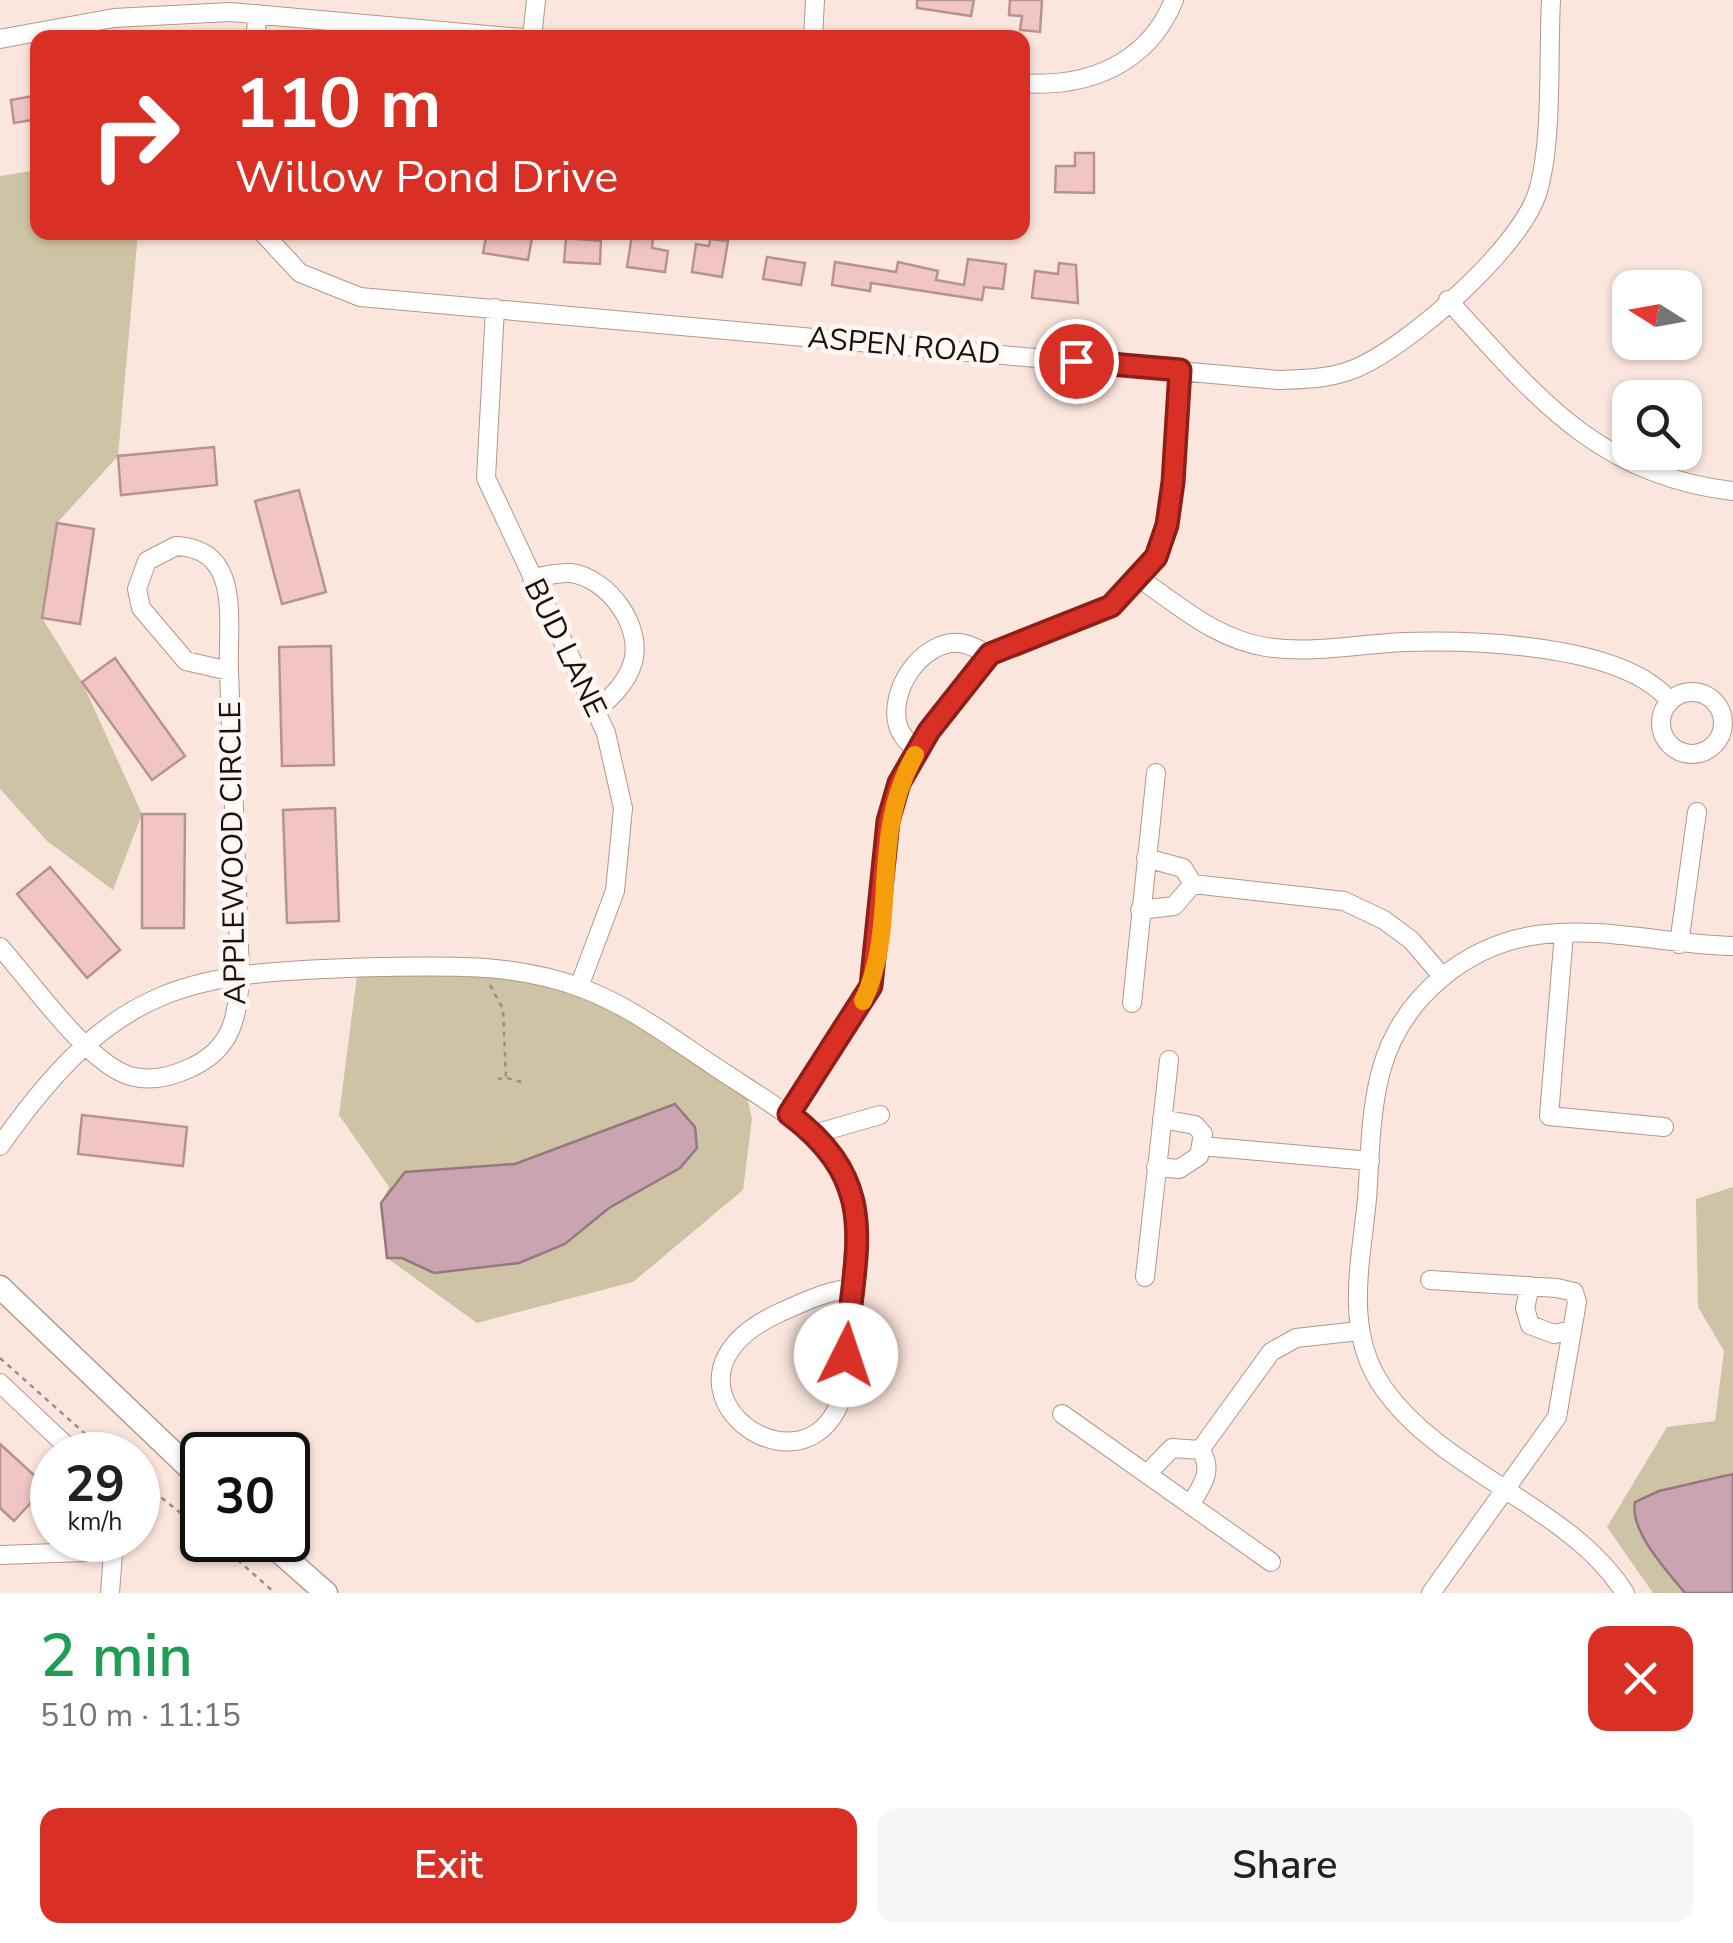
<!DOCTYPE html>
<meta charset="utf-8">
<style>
:root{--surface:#fff;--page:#f6f6f6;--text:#202124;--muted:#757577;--accent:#d93025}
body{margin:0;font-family:"Nunito Sans",sans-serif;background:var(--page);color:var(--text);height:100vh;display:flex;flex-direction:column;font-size:38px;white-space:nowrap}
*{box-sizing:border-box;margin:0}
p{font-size:32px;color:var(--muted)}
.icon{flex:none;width:55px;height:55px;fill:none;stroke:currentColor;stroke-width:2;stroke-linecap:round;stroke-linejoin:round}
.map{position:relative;height:1593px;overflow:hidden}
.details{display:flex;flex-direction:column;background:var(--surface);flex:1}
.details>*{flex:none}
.top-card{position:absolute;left:30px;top:30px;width:1000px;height:210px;border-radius:20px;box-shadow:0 2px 8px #0004;background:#d93025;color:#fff;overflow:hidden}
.needle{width:65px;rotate:281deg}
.controls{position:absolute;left:1612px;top:270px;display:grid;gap:20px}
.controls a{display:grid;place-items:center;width:90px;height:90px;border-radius:20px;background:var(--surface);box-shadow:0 2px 8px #0004;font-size:50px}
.speed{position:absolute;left:30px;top:1432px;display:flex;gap:20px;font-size:50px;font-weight:700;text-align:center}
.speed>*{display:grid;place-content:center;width:130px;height:130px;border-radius:50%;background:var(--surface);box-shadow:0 2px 8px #0004;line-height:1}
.speed small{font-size:25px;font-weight:400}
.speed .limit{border:5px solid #111;border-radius:15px;background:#fff;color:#111}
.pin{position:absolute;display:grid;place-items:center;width:85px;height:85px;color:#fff;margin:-42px;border:5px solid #fff;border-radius:50%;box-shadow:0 2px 10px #0007}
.me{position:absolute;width:110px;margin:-55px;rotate:4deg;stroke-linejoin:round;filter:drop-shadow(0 0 8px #0008)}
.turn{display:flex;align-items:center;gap:35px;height:210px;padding:0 40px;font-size:45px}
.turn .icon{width:130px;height:130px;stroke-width:2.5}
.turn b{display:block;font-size:70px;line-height:85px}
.round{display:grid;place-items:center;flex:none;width:105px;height:105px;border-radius:20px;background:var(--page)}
.head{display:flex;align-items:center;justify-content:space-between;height:170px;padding:0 40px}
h1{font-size:60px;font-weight:600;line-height:75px;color:#1e9e55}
.cta{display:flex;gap:20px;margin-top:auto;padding:20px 40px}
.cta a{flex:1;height:115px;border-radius:20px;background:var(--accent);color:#fff;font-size:40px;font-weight:600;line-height:115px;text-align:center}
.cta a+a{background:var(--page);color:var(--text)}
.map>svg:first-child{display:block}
.green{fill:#cec3a4}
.water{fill:#cba4b1;stroke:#96787f;stroke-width:2.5}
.building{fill:#f0c5c4;stroke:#b59392;stroke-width:2.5}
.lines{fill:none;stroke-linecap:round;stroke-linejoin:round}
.minor-casing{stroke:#b59689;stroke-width:20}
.major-casing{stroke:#b59689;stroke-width:25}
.path{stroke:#9f8e87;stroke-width:2.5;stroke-dasharray:5 5;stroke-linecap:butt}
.minor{stroke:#fff;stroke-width:18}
.major{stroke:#fff;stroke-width:22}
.route-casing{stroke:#8d1f18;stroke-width:25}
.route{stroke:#d93025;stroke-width:18}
.slow{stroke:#f59e0b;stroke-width:18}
.labels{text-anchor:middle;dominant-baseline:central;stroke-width:10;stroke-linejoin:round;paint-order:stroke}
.street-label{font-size:30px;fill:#1b100b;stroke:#fef7f4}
</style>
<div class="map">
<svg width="1733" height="1593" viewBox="0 0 1733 1593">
<rect width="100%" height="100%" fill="#fbe6de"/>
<!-- green -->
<path class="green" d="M37 170 38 232 138 233 118 456 57 523 42 618 82 682 142 814 113 890 47 841 0 789V176Z
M459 965 579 987 745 1087 752 1119 743 1190 633 1282 477 1323 387 1258 381 1203 389 1187 339 1115 358 968Z
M1733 1187V1593H1653L1607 1527 1667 1427 1715 1421 1724 1351 1698 1307 1696 1199Z"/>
<!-- water -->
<path class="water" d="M675 1104 695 1127 697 1148 680 1168 609 1208 565 1244 519 1263 434 1273 402 1258H387L381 1203 405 1172 515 1164Z
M1733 1474V1593H1685C1668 1572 1629 1531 1635 1502L1659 1491Z"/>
<!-- building -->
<path class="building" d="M917 0H974L971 16 917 8Z
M1010 0H1042L1040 32 1020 30 1022 16 1009 15Z
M38 95V119L14 123 11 100Z
M1075 153H1094V193L1055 192 1056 166H1075Z
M487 232 532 238 528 260 483 253Z
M632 235 653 238 652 248 668 251 665 272 627 267Z
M566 238 601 241 600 264 564 262Z
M710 239 728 241 722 277 692 272 696 244 709 246Z
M767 257 805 263 801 285 763 279Z
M968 259 1006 264 1003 289 984 287 982 300 871 283 870 291 832 285 835 262 896 272 898 262 938 271 936 280 964 285Z
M1059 263 1076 265 1078 303 1032 298 1035 271 1058 274Z
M214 447 217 485 121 495 118 456Z
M299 490 326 592 282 604 255 501Z
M57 523 94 529 80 624 42 618Z
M331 646 334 765 282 766 279 647Z
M115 658 185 756 152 780 82 682Z
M335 808 339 921 287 923 283 810Z
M142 814H185L184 928H142Z
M50 867 120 950 87 978 17 894Z
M82 1115 187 1127 183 1166 78 1154Z
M0 1444 46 1486 14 1521 0 1508Z"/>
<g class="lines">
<defs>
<path id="minor" d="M255 38 258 14
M532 38 536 0
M813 38 815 0
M0 39 114 18 230 12 522 38
M1022 83C1088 88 1148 64 1174 0
M262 232 300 273 360 297 1279 380C1305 379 1329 379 1354 369 1407 348 1522 247 1538 191 1553 140 1548 55 1551 0
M1448 300C1533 393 1597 476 1733 491
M495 308 486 478 606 733 623 808 615 891 579 987
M176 546C243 549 227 621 229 671L186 661 141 608 137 589 147 561Z
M532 578C545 576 558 572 571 573 608 578 643 626 633 662 627 683 611 697 596 711
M1140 579C1180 606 1216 639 1266 647 1312 654 1359 644 1404 642 1474 640 1620 644 1668 699
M1661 723a31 31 0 1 1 62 0a31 31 0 1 1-62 0Z
M917 751C910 744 901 736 898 726 888 691 921 640 960 643 970 644 981 651 990 655
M1193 884 1344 901 1384 920 1411 940 1442 976
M1140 910 1174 906 1193 884 1183 868 1146 858
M1564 933 1549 1116 1664 1127
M1679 944 1697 812
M0 947C31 981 87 1063 130 1076 151 1082 171 1077 190 1068 233 1049 238 1016 240 973L229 671
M1132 1003 1156 773
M789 1114 871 986 888 821 899 783 929 731 990 655 1111 606 1140 579 1161 547 1173 481 1181 371
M814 1134 880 1115
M0 1146C117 980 188 972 381 967 451 966 517 963 584 989 631 1007 672 1038 714 1066 747 1088 782 1109 814 1134 865 1184 856 1223 851 1288
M1201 1146 1370 1161
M1156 1167 1179 1169 1199 1156 1203 1134 1195 1125 1162 1119
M1145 1277 1169 1060
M1430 1280 1557 1288 1574 1292 1577 1302 1557 1417 1431 1593
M1530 1286 1525 1308 1530 1325 1554 1334 1572 1330
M851 1288C848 1325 853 1375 837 1409 791 1500 638 1378 779 1313 803 1302 824 1292 851 1288Z
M0 1383 76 1455
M1062 1414 1271 1562
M1200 1450 1271 1352 1296 1338 1359 1331
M1147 1474 1172 1448 1200 1450C1215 1470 1201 1487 1190 1505
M0 1555 113 1551
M110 1593 114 1540
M1625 1593C1570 1506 1443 1473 1384 1389 1343 1332 1361 1263 1367 1199 1370 1156 1370 1112 1381 1071 1401 997 1468 942 1545 934 1607 927 1671 945 1733 946"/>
<path id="major" d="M0 1287 202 1480
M266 1540 326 1593"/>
</defs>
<!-- minor casing -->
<use href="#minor" class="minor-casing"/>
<!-- major casing -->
<use href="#major" class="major-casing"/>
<!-- path -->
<path class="path" d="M490 985 503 1009 506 1078 498 1079
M507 1078 525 1083
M0 1358 109 1455
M138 1479 202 1530
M215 1540 275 1593"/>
<!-- minor -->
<use href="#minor" class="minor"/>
<!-- major -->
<use href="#major" class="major"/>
</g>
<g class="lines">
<defs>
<path id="route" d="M846 1355C853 1250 885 1186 789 1114L871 986 888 821 899 783 929 731 990 654 1111 606 1156 557 1167 525 1173 482 1180 370 1076 361"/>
</defs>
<!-- route casing -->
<use href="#route" class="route-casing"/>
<!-- route -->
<use href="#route" class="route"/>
<!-- slow -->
<path class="slow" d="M863 1001C900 923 868 838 915 755"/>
</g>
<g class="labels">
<!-- street labels -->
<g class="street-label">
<text transform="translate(904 346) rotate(5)">ASPEN ROAD</text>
<text transform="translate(565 648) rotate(64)">BUD LANE</text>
<text transform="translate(233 853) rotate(-91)">APPLEWOOD CIRCLE</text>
</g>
</g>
</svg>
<div class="controls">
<a><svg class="needle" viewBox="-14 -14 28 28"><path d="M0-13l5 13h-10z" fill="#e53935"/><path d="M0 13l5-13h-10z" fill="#757577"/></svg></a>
<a><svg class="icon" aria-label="search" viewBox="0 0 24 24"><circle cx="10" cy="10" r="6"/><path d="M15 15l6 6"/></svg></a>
</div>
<div class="speed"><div>29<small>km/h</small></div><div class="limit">30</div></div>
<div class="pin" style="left:1076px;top:361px;background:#d93025"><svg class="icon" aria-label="arrive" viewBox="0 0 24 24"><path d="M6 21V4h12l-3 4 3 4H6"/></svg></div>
<svg class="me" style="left:846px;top:1355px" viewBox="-20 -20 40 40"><circle r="19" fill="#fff"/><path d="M0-13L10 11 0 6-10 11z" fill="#d93025"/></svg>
<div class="top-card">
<div class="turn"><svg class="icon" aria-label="right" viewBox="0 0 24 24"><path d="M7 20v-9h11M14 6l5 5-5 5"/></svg><div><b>110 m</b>Willow Pond Drive</div></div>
</div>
</div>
<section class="details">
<div class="head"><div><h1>2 min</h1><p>510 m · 11:15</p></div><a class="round" style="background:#d93025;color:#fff"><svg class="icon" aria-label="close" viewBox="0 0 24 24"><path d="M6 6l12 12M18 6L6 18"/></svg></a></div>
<div class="cta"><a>Exit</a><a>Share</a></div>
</section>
